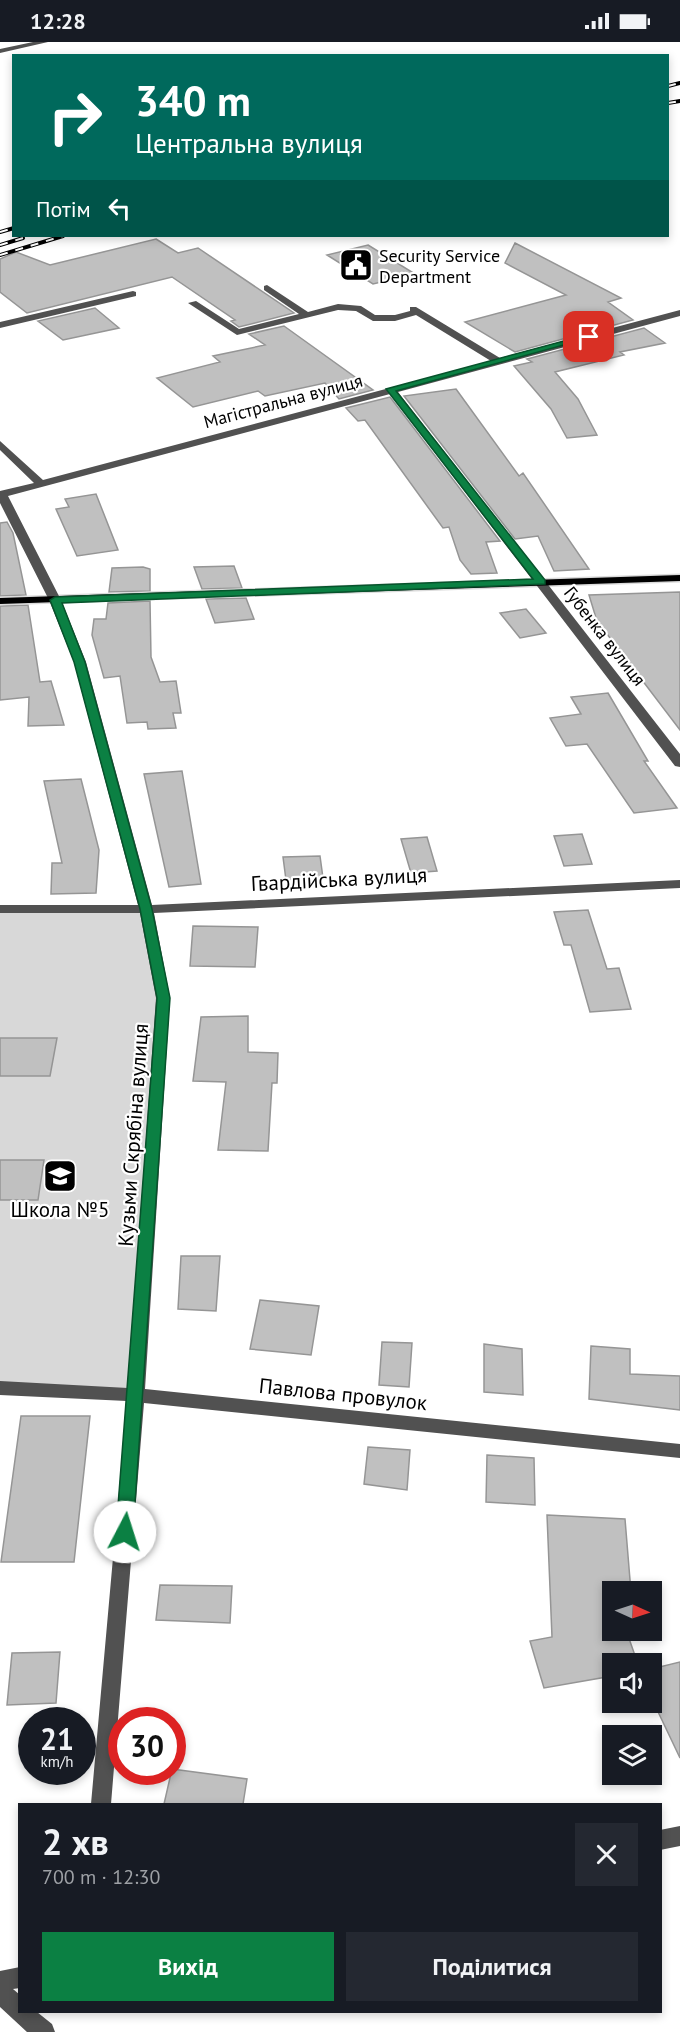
<!DOCTYPE html>
<html lang="uk">
<meta charset="utf-8">
<style>
:root{--surface:#171b24;--page:#242831;--text:#f1f3f6;--muted:#9ea1a6;--accent:#0b8043}
body{margin:0;font-family:"PT Sans",sans-serif;background:var(--page);color:var(--text);height:100vh;display:flex;flex-direction:column;font-size:22px;white-space:nowrap}
*{box-sizing:border-box;margin:0}
p{font-size:20px;color:var(--muted)}
.icon{flex:none;width:33px;height:33px;fill:none;stroke:currentColor;stroke-width:2;stroke-linecap:round;stroke-linejoin:round}
.map{position:relative;flex:1;overflow:hidden}
.sheet{position:absolute;left:18px;top:1761px;width:644px;height:210px;display:flex;flex-direction:column;background:var(--surface);border-radius:0px;box-shadow:0 3px 9px #0003}
.sheet>*{flex:none}
.top-card{position:absolute;left:12px;top:12px;width:657px;height:183px;border-radius:0px;box-shadow:0 3px 9px #0003;background:#00695c;color:#fff;overflow:hidden}
.needle{width:39px;rotate:93deg}
.controls{position:absolute;left:602px;top:1539px;display:grid;gap:12px}
.controls a{display:grid;place-items:center;width:60px;height:60px;border-radius:0px;background:var(--surface);box-shadow:0 3px 9px #0003;font-size:30px}
.speed{position:absolute;left:18px;top:1665px;display:flex;gap:12px;font-size:30px;font-weight:700;text-align:center}
.speed>*{display:grid;place-content:center;width:78px;height:78px;border-radius:50%;background:var(--surface);box-shadow:0 3px 9px #0003;line-height:1}
.speed small{font-size:15px;font-weight:400}
.speed .limit{border:9px solid #d22;background:#fff;color:#111}
.pin{position:absolute;display:grid;place-items:center;width:51px;height:51px;color:#fff;margin:-26px;border-radius:12px;box-shadow:0 3px 9px #0006}
.me{position:absolute;width:66px;margin:-33px;rotate:5deg;stroke-linejoin:round;filter:drop-shadow(0 0 4px #0008)}
.turn{display:flex;align-items:center;gap:21px;height:126px;padding:0 24px;font-size:27px}
.turn .icon{width:78px;height:78px;stroke-width:2.5}
.turn b{display:block;font-size:42px;line-height:51px}
.then{display:flex;align-items:center;height:57px;padding:0 24px;background:#0003;gap:12px;font-size:22px}
.round{display:grid;place-items:center;flex:none;width:63px;height:63px;border-radius:0px;background:var(--page)}
.summary{display:flex;align-items:center;justify-content:space-between;height:102px;padding:0 24px}
h1{font-size:36px;font-weight:700;line-height:45px}
.primary-button{display:flex;gap:12px;margin-top:auto;padding:12px 24px}
.primary-button a{flex:1;height:69px;border-radius:0px;background:var(--accent);color:#fff;font-size:24px;font-weight:700;line-height:69px;text-align:center}
.primary-button a+a{background:var(--page);color:var(--text)}
.status{display:flex;justify-content:space-between;align-items:center;height:42px;padding:0 30px;background:var(--surface);direction:ltr}
.status svg{height:16px;fill:currentColor}
.map>svg:first-child{display:block}
.green{fill:#d8d8d8}
.building{fill:#c0c0c0;stroke:#959595;stroke-width:1.5}
.lines{fill:none;stroke-linecap:round;stroke-linejoin:round}
.major-casing{stroke:#dbdbdb;stroke-width:3}
.minor{fill:#515151;fill-rule:evenodd}
.major{fill:#000;fill-rule:evenodd}
.rail-casing{stroke:#000;stroke-width:4}
.rail{stroke:#fff;stroke-width:2;stroke-dasharray:8;stroke-linecap:butt}
.route{fill:#0b8043;stroke:#07532c;stroke-width:1.5}
.labels{text-anchor:middle;dominant-baseline:central;stroke-width:4.5;stroke-linejoin:round;paint-order:stroke}
.far-poi-label{font-size:18px;fill:#000;stroke:#fff;text-anchor:start}
.far-street-label{font-size:18px;fill:#000;stroke:#fff}
.street-label{font-size:21px;fill:#000;stroke:#fff}
.poi-label{font-size:21px;fill:#000;stroke:#fff}
</style>
<div class="status"><b>12:28</b><svg viewBox="0 0 49 12"><path d="M0 12V9h3v3zM5 12V6h3v6zM10 12V3h3v9zM15 12V0h3v12zM26 1h20v11H26zM47 4h2v5h-2z"/></svg></div>
<div class="map">
<svg width="680" height="1990" viewBox="0 0 680 1990">
<rect width="100%" height="100%" fill="#fff"/>
<!-- green -->
<path class="green" d="M0 867H146L163 956 136 1353 0 1346Z"/>
<!-- building -->
<path class="building" d="M156 197 178 211 198 206 294 271 239 285 231 279 235 278 172 235 27 271 0 250V217L16 210 50 223Z
M515 201 621 256 608 260 633 278 515 310 465 280 566 253 505 221Z
M368 203 415 232 373 242 327 213Z
M95 266 119 286 63 298 38 279Z
M284 284 373 348 339 357 325 341 265 354 258 349 193 365 157 336 220 320 213 314 265 303 249 292Z
M644 286 665 301 620 310 624 313 555 330 578 357 597 393 567 396 551 367 514 324 532 320 527 317Z
M456 347 519 434 523 431 589 527 554 529 538 494 515 497 404 354Z
M390 355 500 499 486 500 497 531 471 532 460 518 449 485 443 486 365 378 358 379 346 366Z
M96 452 118 508 77 514 56 467 69 465 65 457Z
M7 480 13 491 26 553 0 554V481Z
M234 524 242 546 202 547 194 525Z
M143 525 150 527V549L109 550 112 526Z
M680 550V688L607 592 596 576 589 553Z
M246 556 254 577 215 581 206 557Z
M150 559 151 615 160 640 176 639 181 671H173L176 686 148 687 147 680 127 681 120 634 104 636 92 593 94 577H106L108 561Z
M28 563 40 640 51 639 64 683 28 684 29 655 0 658V564Z
M526 567 546 591 520 596 500 571Z
M608 651 648 719H644L677 766 634 771 587 702 566 704 550 676 581 672 571 655Z
M182 729 201 842 169 845 144 732Z
M81 737 99 808 96 851 51 852 52 821H62L44 739Z
M582 792 592 822 564 824 554 794Z
M427 795 437 829 411 831 401 797Z
M320 814 323 836 286 838 283 815Z
M588 868 607 927 619 926 631 967 590 970 571 903H564L554 870Z
M193 884 258 885 255 925 190 924Z
M248 974V1010L278 1011 277 1041H272L268 1109 218 1108 226 1040 193 1039 201 975Z
M0 996H57L50 1034H0Z
M0 1118H44L38 1158H0Z
M181 1214H220L216 1269 178 1267Z
M260 1258 319 1264 311 1313 250 1307Z
M382 1300 412 1301 409 1345 379 1343Z
M484 1302 522 1307 523 1353 484 1350Z
M591 1304 630 1307V1332L680 1334V1368L589 1357Z
M21 1374H90L74 1520H1Z
M368 1405 410 1408 407 1448 364 1442Z
M487 1413 534 1416 535 1463 486 1460Z
M547 1473 625 1477 631 1550H612V1588H626L638 1622H612V1634L544 1646 530 1599 552 1595Z
M160 1543 232 1544 230 1581 156 1578Z
M60 1610 56 1661 7 1663 12 1611Z
M680 1620V1716L651 1655V1627Z
M172 1727 247 1737 243 1762H164Z"/>
<g class="lines">
<defs>
<path id="major" d="M680 533V539L0 562V556Z"/>
</defs>
<!-- major casing -->
<use href="#major" class="major-casing"/>
<!-- minor -->
<path class="minor" d="M33 0H48L0 11V7Z
M267 243 308 270 338 262 361 264 375 273H395L410 269V265H416L500 316 680 268V274L398 350 680 712V725L675 724 390 352 8 454 61 558 86 620 152 863 680 838V846L154 871 170 956 145 1347 680 1402V1416L144 1361 111 1762H91L127 1359 0 1353V1339L128 1346 156 956 140 871H0V863H138L74 620 49 558 0 461V449L34 441 0 408V399L43 438 491 319 416 273 395 279H373L356 269 338 268 237 293 188 261 196 259 239 287 299 272 264 248V244Z
M133 249 136 250V254L0 286V280Z
M680 1784V1804L660 1808V1788Z
M20 1925V1946L13 1947 20 1953V1970H37L52 1982 55 1990H27L0 1965V1929Z"/>
<!-- major -->
<use href="#major" class="major"/>
<defs>
<path id="rail" d="M668 44 680 41
M668 61 680 59
M0 190 14 186
M0 203 23 196
M0 213 63 194"/>
</defs>
<!-- rail casing -->
<use href="#rail" class="rail-casing"/>
<!-- rail -->
<use href="#rail" class="rail"/>
</g>
<!-- route -->
<path class="route" d="M586 293 593 295 396 349 545 538V542L62 561 85 620 152 867 170 956 133 1490 131 1495H119L116 1490 157 956 140 867 74 620 50 558 55 555 533 537 386 347Z"/>
<!-- icons -->
<defs>
<symbol id="civic-square" viewBox="-11 -11 22 22"><rect x="-9" y="-9" width="18" height="18" rx="4" fill="#000" stroke="#fff"/><path d="M-.6-6.5H3V-4.5H.6V-3L4-1V1h2V6H-6V1h2V-1L-.6-3ZM-1.2 2.5V6h2.4V2.5Z" fill="#fff"/></symbol>
<symbol id="school-square" viewBox="-11 -11 22 22"><rect x="-9" y="-9" width="18" height="18" rx="4" fill="#000" stroke="#fff"/><path d="M0-5L7-2L0 1L-7-2ZM-4 1L0 2.5L4 1V4Q0 6-4 4Z" fill="#fff"/></symbol>
</defs>
<g fill-rule="evenodd">
<use href="#civic-square" x="337" y="204" width="38" height="38"/>
<use href="#school-square" x="41" y="1115" width="38" height="38"/>
</g>
<g class="labels">
<!-- far-poi labels -->
<g class="far-poi-label">
<text x="379" y="213">Security Service<tspan x="379" dy="21">Department</tspan></text>
</g>
<!-- far-street labels -->
<g class="far-street-label">
<text transform="translate(283 359) rotate(-15)">Магістральна вулиця</text>
<text transform="translate(605 594) rotate(52)">Губенка вулиця</text>
</g>
<!-- street labels -->
<g class="street-label">
<text transform="translate(339 837) rotate(-3)">Гвардійська вулиця</text>
<text transform="translate(133 1093) rotate(-86)">Кузьми Скрябіна вулиця</text>
<text transform="translate(343 1352) rotate(6)">Павлова провулок</text>
</g>
<!-- poi labels -->
<g class="poi-label">
<text x="60" y="1167">Школа №5</text>
</g>
</g>
</svg>
<div class="controls">
<a><svg class="needle" viewBox="-14 -14 28 28"><path d="M0-13l5 13h-10z" fill="#e53935"/><path d="M0 13l5-13h-10z" fill="#9ea1a6"/></svg></a>
<a><svg class="icon" aria-label="sound" viewBox="0 0 24 24"><path d="M4 9h4l5-4v14l-5-4H4zM17 9q2 3 0 6"/></svg></a>
<a><svg class="icon" aria-label="layers" viewBox="0 0 24 24"><path d="M12 4l9 5-9 5-9-5zM3 14l9 5 9-5"/></svg></a>
</div>
<div class="speed"><div>21<small>km/h</small></div><div class="limit">30</div></div>
<div class="pin" style="left:589px;top:295px;background:#d93025"><svg class="icon" aria-label="arrive" viewBox="0 0 24 24"><path d="M6 21V4h12l-3 4 3 4H6"/></svg></div>
<svg class="me" style="left:125px;top:1490px" viewBox="-20 -20 40 40"><circle r="19" fill="#fff"/><path d="M0-13L10 11 0 6-10 11z" fill="#0b8043"/></svg>
<div class="top-card">
<div class="turn"><svg class="icon" aria-label="right" viewBox="0 0 24 24"><path d="M7 20v-9h11M14 6l5 5-5 5"/></svg><div><b>340 m</b>Центральна вулиця</div></div>
<div class="then">Потім<svg class="icon" aria-label="left" viewBox="0 0 24 24"><path d="M17 20v-9H6M10 6l-5 5 5 5"/></svg></div>
</div>
<section class="sheet">
<div class="summary"><div><h1>2 хв</h1><p>700 m · 12:30</p></div><a class="round"><svg class="icon" aria-label="close" viewBox="0 0 24 24"><path d="M6 6l12 12M18 6L6 18"/></svg></a></div>
<div class="primary-button"><a>Вихід</a><a>Поділитися</a></div>
</section>
</div>
